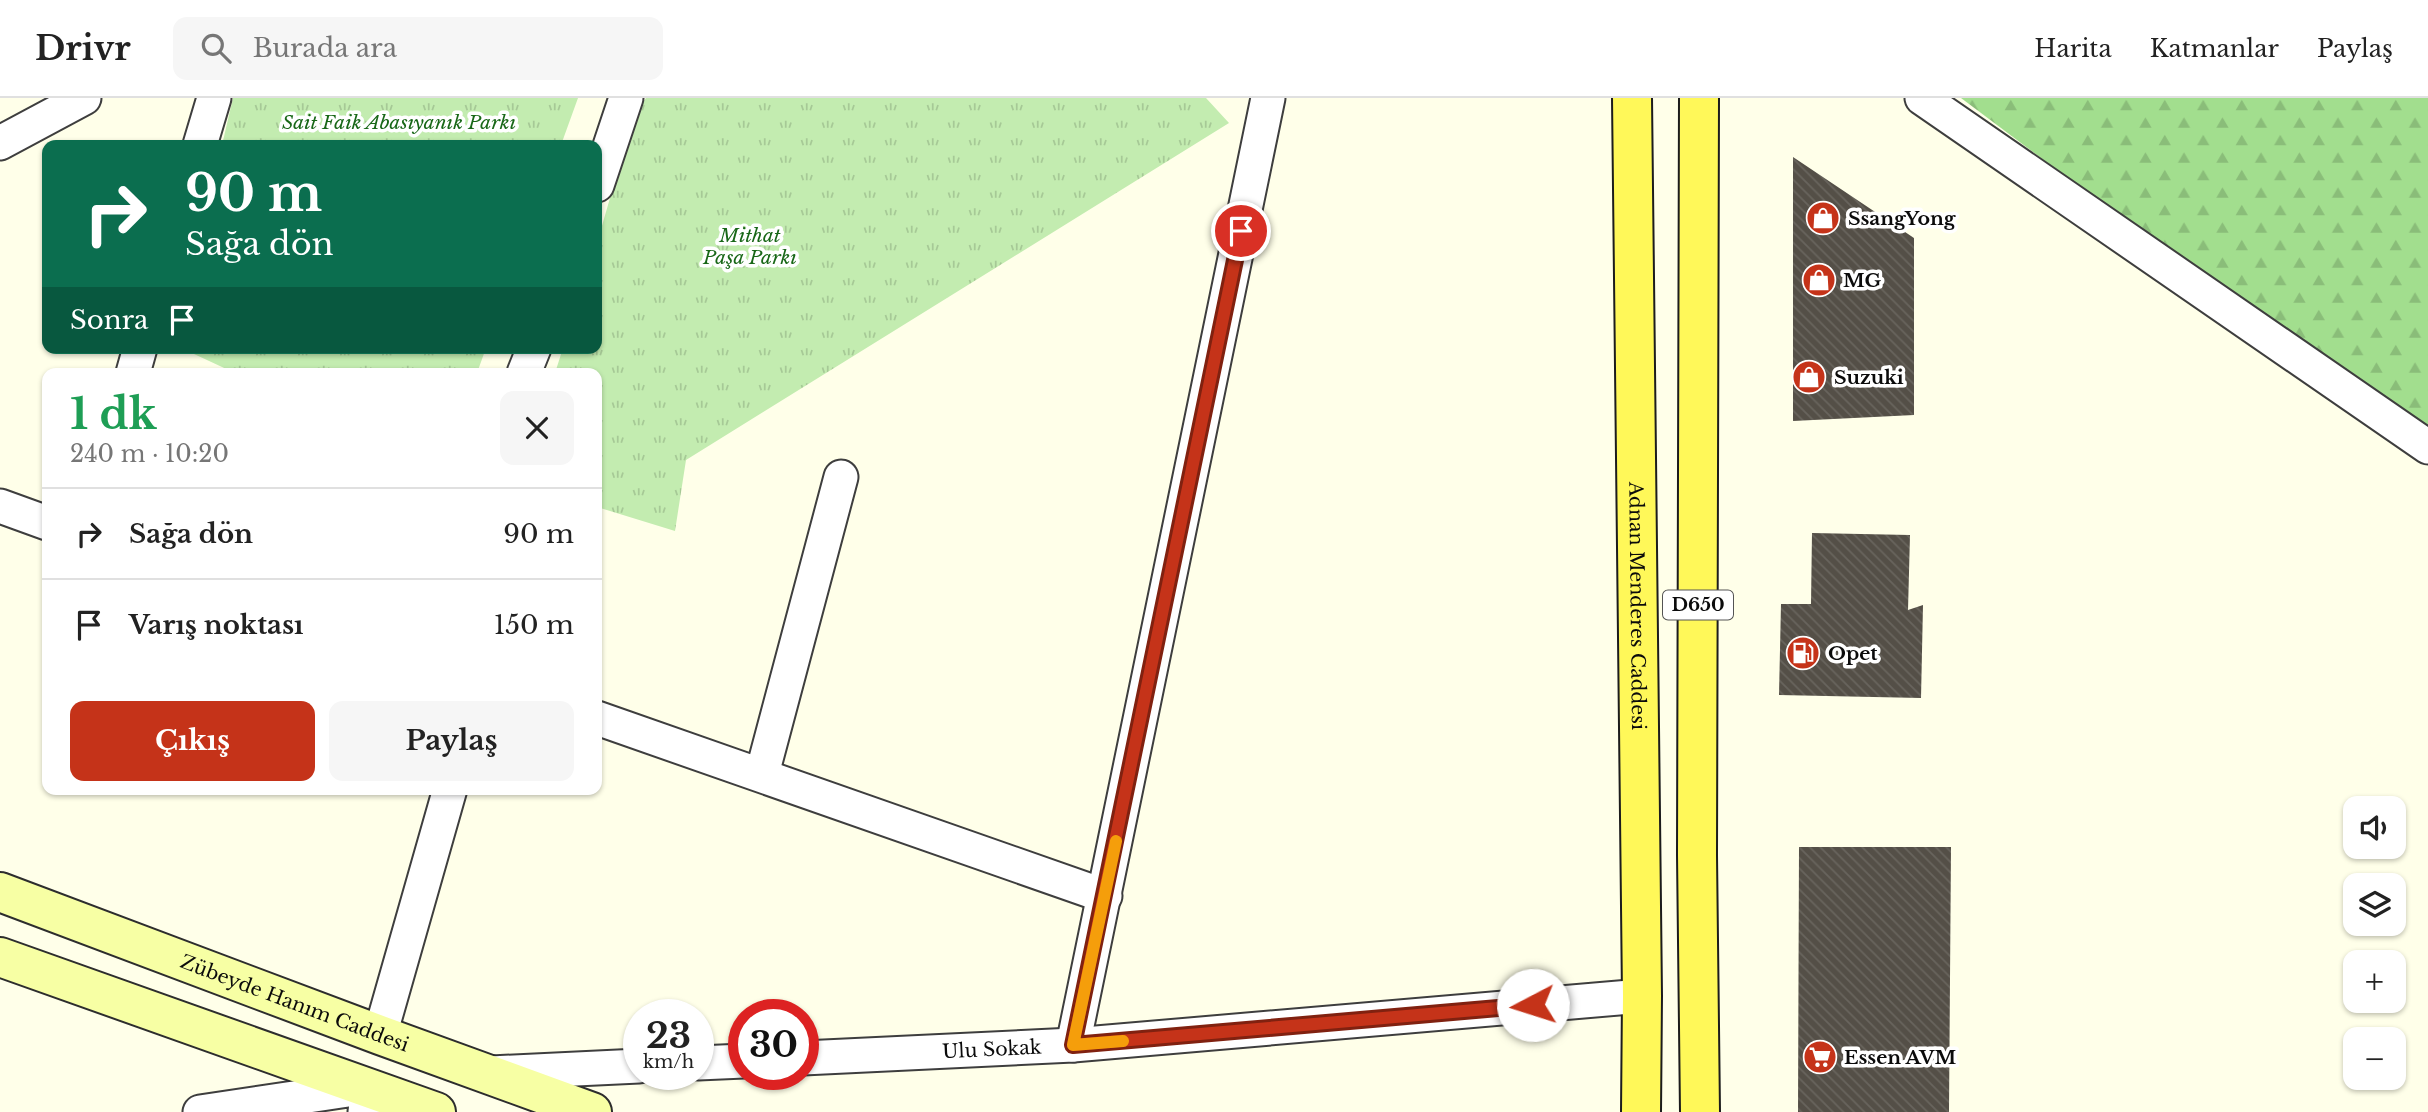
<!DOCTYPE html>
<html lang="tr">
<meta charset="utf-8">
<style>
:root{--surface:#fff;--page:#f6f6f6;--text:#222;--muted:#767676;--line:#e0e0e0;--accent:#c53319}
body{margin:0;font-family:"Libre Baskerville",serif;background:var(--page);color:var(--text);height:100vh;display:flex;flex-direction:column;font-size:26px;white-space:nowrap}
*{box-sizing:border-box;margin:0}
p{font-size:23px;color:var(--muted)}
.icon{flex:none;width:38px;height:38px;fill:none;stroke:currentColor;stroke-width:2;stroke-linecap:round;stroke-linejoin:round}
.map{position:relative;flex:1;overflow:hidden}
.drawer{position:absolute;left:42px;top:270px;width:560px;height:427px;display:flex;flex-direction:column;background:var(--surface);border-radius:14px;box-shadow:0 2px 5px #0004}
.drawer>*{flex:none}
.guide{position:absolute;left:42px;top:42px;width:560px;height:214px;border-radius:14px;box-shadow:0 2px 5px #0004;background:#0b6e4f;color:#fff;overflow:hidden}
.controls{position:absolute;left:2343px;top:698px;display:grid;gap:14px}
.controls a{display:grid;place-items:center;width:63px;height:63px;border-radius:14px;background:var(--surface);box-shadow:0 2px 5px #0004;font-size:35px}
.speed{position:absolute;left:623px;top:901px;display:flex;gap:14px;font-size:35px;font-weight:700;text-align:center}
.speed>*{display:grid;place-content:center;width:91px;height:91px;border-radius:50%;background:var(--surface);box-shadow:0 2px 5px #0004;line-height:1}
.speed small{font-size:18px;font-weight:400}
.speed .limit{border:10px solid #d22;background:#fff;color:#111}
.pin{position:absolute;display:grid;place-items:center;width:60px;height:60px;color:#fff;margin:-30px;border:4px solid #fff;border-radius:50%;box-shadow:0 2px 7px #0007}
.me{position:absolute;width:77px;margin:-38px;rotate:265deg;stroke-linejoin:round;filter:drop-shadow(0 0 5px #0008)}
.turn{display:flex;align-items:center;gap:24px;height:147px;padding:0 28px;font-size:32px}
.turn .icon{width:91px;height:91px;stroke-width:2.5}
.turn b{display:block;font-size:49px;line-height:60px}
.then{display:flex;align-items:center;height:66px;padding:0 28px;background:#0003;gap:14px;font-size:26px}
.round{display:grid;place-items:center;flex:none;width:74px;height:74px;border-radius:14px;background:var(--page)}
.summary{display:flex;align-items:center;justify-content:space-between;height:119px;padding:0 28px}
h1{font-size:42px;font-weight:800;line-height:52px;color:#1e9e55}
.cta{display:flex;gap:14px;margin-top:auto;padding:14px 28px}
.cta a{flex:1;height:80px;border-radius:14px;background:var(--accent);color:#fff;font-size:28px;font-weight:800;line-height:80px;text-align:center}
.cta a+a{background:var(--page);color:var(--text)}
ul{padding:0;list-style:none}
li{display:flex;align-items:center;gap:21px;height:91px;padding:0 28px;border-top:2px solid var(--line)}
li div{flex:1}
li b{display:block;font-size:26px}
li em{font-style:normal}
header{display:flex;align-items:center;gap:42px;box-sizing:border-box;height:98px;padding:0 35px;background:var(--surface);border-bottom:2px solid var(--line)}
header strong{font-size:33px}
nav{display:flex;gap:38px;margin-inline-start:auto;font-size:24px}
.search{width:490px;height:63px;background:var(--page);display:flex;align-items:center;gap:18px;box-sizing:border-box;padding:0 24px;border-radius:14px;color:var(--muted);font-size:26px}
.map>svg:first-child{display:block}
.grass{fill:url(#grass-tufts)}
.forest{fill:url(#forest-firs)}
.building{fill:url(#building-back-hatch)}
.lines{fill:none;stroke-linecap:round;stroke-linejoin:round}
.minor-casing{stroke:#3e3e3e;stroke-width:37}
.secondary-casing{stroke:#2d2d2d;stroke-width:42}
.primary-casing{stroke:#1c1c1c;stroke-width:42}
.minor{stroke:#fff;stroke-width:33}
.secondary{stroke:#f7ffa4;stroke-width:38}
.primary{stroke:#fff859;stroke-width:38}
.route-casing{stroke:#802110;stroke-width:18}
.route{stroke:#c53319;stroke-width:12}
.slow{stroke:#f59e0b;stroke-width:12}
.labels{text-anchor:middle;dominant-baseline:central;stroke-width:7;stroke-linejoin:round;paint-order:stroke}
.shield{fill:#fff;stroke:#545454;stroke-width:2}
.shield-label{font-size:18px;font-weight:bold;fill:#0b0b0b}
.park-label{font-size:19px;font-style:italic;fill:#186717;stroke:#fff}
.poi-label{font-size:19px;font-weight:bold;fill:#0b0b0b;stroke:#fff;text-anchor:start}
.street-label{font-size:19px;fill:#0b0b0b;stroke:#fff}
</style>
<header>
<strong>Drivr</strong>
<div class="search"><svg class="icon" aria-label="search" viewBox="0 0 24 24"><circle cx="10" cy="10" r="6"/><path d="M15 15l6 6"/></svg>Burada ara</div>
<nav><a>Harita</a><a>Katmanlar</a><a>Paylaş</a></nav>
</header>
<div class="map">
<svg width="2428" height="1014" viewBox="0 0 2428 1014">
<defs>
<pattern id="grass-tufts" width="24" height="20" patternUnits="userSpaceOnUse" patternTransform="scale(1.75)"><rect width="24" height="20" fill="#c3ecb0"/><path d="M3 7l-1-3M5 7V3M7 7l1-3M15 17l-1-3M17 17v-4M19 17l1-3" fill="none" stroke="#a6c996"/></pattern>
<pattern id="forest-firs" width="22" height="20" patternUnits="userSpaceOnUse" patternTransform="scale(1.75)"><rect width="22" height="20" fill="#a2de8e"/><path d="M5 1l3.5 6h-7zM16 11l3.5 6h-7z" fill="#8abd79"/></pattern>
<pattern id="building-back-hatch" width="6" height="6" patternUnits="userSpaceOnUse" patternTransform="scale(1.75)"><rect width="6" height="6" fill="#544f47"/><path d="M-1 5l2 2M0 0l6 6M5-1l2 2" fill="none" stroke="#68645d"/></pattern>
</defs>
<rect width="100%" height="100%" fill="#ffffe9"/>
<!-- grass -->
<path class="grass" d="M233 0H578L561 47H222Z
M646 0H1206L1229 25 686 362 675 433 597 409V275H555L563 250H597V145L634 17Z
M181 250H486L477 275H235Z"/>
<!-- forest -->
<path class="forest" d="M1961 0H2428V349L2420 344Z"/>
<!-- building -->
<path class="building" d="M1793 59 1914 140V317L1793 323Z
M1812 435 1910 437 1908 512 1923 507 1921 600 1779 597 1781 506H1811Z
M1799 749H1951L1949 1014H1798Z"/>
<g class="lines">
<defs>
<g id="minor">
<path d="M1922 0 2428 349"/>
<path d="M0 45 84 0"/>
<path d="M200 47 214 0"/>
<path d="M597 87 626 0"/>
<path d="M133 275 140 250"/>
<path d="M524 275 534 250"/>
<path d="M0 408 47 425"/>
<path d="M597 620 1105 798"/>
<path d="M762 676 841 379"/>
<path d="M380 937 450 691"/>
<path d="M1073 947 1268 0"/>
<path id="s1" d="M803 960 1073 947 1642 898"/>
<path d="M698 965 744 963"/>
<path d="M491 975 639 968"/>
<path d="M200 1014 368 989 365 1014"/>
</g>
<g id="secondary">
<path id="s2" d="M0 794 380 937 592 1014"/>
<path d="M0 859 436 1014"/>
</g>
<g id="primary">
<path id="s3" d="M1632 0 1642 898 1641 1014"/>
<path d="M1699 0 1697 757 1700 1014"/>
</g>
</defs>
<!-- minor casing -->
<use href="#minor" class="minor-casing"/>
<!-- secondary casing -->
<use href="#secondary" class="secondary-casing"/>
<!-- primary casing -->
<use href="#primary" class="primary-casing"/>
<!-- minor -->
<use href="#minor" class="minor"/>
<!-- secondary -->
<use href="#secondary" class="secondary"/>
<!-- primary -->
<use href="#primary" class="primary"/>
</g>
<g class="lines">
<defs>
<path id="route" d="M1241 133 1073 947 1533 907"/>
</defs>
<!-- route casing -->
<use href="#route" class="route-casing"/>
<!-- route -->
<use href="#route" class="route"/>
<!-- slow -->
<path class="slow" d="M1116 743 1073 947 1123 943"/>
</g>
<!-- icons -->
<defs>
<symbol id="shop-disc" viewBox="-11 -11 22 22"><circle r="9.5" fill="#c53319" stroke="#fff"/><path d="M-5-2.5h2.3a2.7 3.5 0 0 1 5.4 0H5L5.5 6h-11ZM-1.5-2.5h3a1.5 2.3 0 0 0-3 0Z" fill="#fff"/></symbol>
<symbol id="fuel-disc" viewBox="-11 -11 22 22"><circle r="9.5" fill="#c53319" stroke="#fff"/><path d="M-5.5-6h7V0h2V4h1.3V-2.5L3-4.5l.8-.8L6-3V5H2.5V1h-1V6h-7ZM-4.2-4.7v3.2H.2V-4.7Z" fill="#fff"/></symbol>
<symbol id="supermarket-disc" viewBox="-11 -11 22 22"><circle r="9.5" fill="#c53319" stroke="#fff"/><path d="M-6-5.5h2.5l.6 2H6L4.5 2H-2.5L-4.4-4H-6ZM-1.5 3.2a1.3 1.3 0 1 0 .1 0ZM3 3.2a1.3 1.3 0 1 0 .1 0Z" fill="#fff"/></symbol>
</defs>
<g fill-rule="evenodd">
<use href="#shop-disc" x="1804" y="101" width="38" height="38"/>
<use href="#shop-disc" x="1800" y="163" width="38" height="38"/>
<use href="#shop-disc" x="1790" y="260" width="38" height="38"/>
<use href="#fuel-disc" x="1784" y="536" width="38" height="38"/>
<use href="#supermarket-disc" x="1801" y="940" width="38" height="38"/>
</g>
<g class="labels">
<!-- shield labels -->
<rect class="shield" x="1663" y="492.5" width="70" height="29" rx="5"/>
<g class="shield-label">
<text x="1698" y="507">D650</text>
</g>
<!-- park labels -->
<g class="park-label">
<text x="399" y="24">Sait Faik Abasıyanık Parkı</text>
<text x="750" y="137">Mithat<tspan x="750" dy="22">Paşa Parkı</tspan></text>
</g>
<!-- poi labels -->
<g class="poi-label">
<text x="1848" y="120">SsangYong</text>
<text x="1843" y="182">MG</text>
<text x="1834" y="279">Suzuki</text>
<text x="1828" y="555">Opet</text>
<text x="1844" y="959">Essen AVM</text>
</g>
<!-- street labels -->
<g class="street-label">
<text stroke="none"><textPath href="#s3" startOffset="508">Adnan Menderes Caddesi</textPath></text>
<text stroke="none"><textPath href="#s2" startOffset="315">Zübeyde Hanım Caddesi</textPath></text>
<text stroke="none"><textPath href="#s1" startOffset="189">Ulu Sokak</textPath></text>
</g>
</g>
</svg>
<div class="controls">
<a><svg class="icon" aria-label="sound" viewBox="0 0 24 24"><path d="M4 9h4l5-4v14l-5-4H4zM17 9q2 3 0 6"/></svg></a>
<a><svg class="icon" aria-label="layers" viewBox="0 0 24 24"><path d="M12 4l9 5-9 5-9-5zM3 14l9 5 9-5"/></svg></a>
<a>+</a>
<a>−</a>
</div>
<div class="speed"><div>23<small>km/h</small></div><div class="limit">30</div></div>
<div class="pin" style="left:1241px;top:133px;background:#d93025"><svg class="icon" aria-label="arrive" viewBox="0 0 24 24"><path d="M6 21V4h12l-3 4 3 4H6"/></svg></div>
<svg class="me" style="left:1533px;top:907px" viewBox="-20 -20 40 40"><circle r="19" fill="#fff"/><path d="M0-13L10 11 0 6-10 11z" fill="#c53319"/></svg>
<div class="guide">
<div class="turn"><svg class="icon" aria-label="right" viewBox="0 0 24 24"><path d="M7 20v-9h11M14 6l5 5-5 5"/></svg><div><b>90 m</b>Sağa dön</div></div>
<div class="then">Sonra<svg class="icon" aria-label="arrive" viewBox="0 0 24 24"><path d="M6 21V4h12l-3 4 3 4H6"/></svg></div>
</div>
<section class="drawer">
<div class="summary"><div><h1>1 dk</h1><p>240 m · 10:20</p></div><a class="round"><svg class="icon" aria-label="close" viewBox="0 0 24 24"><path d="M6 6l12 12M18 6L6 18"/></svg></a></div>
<ul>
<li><svg class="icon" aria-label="right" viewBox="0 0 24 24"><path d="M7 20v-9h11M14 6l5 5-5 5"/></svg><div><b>Sağa dön</b></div><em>90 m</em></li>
<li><svg class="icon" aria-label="arrive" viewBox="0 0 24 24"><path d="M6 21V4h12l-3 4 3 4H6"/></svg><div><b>Varış noktası</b></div><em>150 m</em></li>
</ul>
<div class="cta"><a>Çıkış</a><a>Paylaş</a></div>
</section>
</div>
